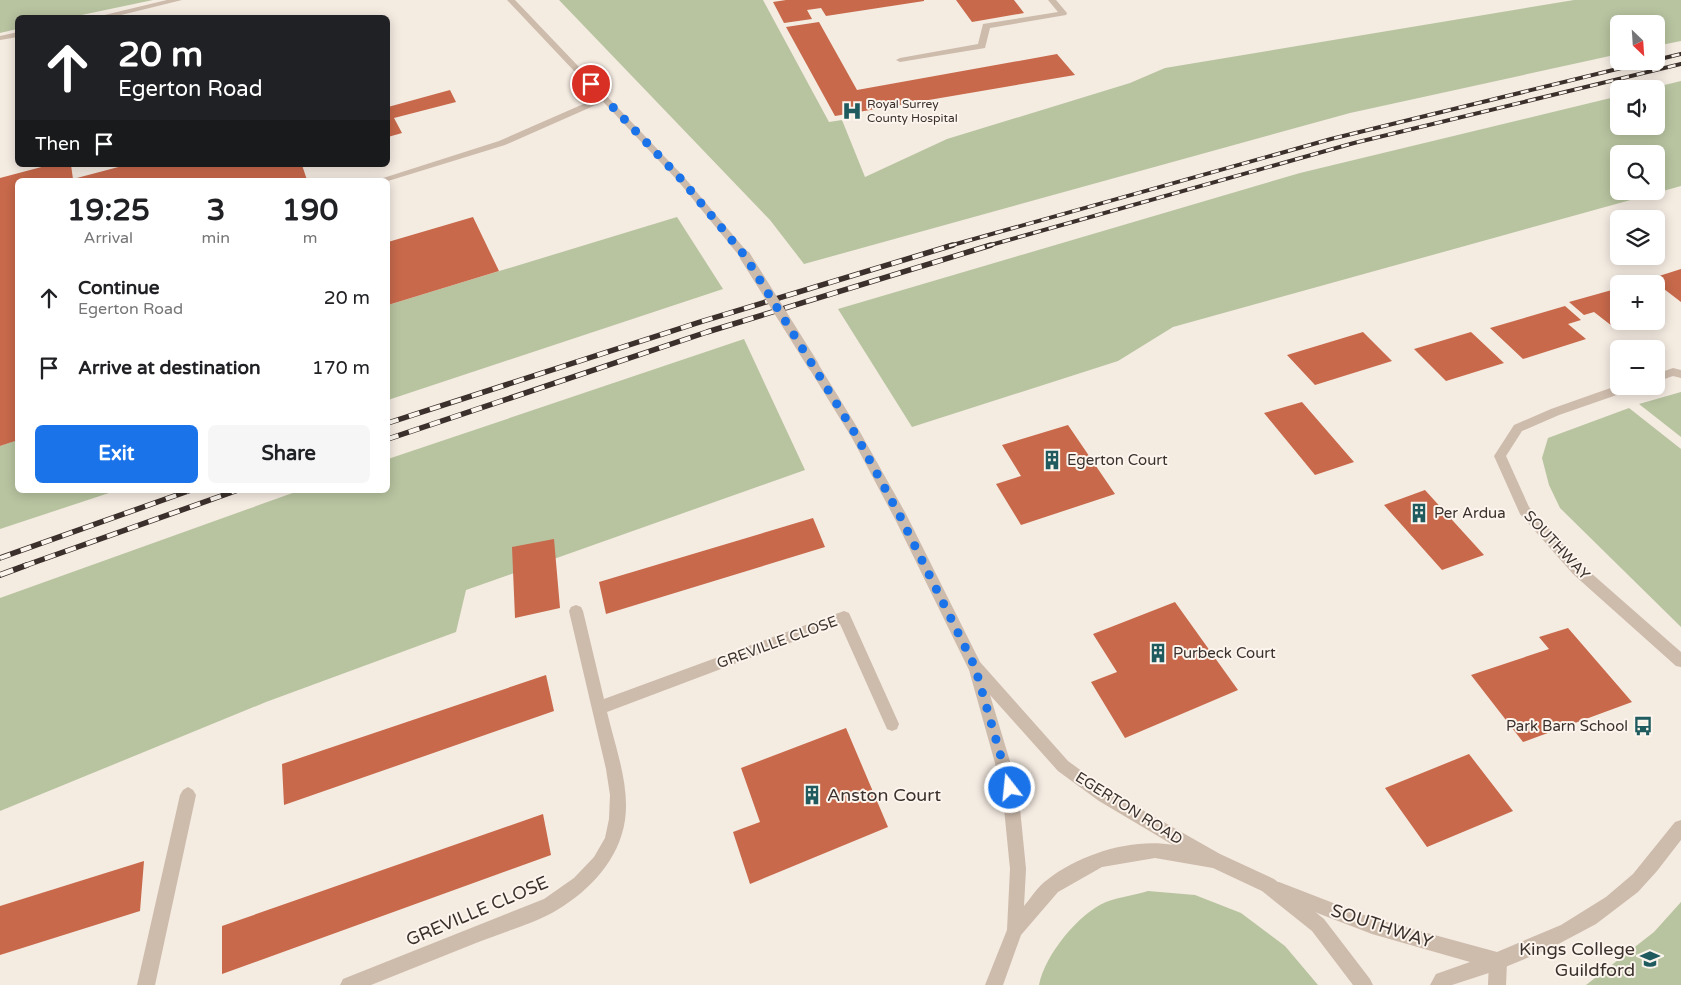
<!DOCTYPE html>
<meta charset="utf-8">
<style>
:root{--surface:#fff;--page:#f6f6f6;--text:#202124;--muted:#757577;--accent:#1a73e8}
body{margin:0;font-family:"Varela Round",sans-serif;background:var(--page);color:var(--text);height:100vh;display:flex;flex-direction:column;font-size:19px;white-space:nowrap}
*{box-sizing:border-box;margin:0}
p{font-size:16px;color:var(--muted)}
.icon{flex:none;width:28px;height:28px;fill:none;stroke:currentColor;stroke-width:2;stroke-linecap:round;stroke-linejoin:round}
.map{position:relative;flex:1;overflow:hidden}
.drawer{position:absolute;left:15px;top:178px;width:375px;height:315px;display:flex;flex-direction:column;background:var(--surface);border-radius:8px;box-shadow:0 2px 12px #0003}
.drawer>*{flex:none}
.hud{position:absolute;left:15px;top:15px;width:375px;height:152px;border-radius:8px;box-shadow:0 2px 12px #0003;background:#202124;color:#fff;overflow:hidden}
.needle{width:32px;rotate:155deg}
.tools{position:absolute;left:1610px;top:15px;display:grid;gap:10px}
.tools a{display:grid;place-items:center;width:55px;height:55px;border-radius:8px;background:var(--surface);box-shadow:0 2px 12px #0003;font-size:25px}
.pin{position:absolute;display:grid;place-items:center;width:42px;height:42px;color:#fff;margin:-21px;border:2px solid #fff;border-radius:50%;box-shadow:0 1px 5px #0007}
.me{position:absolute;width:55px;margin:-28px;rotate:344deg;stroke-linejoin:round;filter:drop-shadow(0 0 4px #0008)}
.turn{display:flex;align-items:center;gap:18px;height:105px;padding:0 20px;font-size:22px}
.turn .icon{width:65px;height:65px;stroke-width:2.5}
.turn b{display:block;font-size:35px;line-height:42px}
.then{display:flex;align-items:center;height:48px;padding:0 20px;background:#0003;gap:10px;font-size:19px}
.eta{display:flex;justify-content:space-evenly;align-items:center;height:85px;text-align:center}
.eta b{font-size:30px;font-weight:700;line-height:35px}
.action{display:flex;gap:10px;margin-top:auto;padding:10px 20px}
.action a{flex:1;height:58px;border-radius:8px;background:var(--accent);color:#fff;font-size:20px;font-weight:700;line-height:58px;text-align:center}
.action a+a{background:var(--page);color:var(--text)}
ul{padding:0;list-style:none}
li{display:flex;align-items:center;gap:15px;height:70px;padding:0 20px}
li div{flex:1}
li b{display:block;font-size:19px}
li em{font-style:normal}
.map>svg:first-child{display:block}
.green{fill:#b8c4a0;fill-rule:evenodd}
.building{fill:#c8694b}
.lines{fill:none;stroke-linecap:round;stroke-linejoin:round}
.service{fill:#cdbbac;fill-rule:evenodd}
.minor{fill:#cdbbac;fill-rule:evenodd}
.tertiary{fill:#cdbbac;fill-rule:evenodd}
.rail-far2-casing{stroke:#3b302b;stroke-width:4}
.rail-far1-casing{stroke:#3b302b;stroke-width:5.5}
.rail-casing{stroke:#3b302b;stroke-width:6}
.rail-far2{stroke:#fbf5ee;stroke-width:2.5;stroke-dasharray:8;stroke-linecap:butt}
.rail-far1{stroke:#fbf5ee;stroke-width:4;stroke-dasharray:11;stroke-linecap:butt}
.rail{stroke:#fbf5ee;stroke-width:4.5;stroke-dasharray:14;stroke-linecap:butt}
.tertiary-bridge{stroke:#cdbbac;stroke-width:11}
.route{stroke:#1a73e8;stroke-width:9;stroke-dasharray:0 16.2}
.labels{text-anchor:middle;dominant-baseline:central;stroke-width:4;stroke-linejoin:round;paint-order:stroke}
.far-poi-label{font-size:12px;fill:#3b302b;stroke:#fbf5ee;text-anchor:start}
.poi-label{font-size:15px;fill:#3b302b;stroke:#fbf5ee;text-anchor:start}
.street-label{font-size:15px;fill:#3b302b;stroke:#fbf5ee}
.near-poi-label{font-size:18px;fill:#3b302b;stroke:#fbf5ee;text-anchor:start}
.near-street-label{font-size:18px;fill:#3b302b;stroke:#fbf5ee}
</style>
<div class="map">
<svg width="1681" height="985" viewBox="0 0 1681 985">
<rect width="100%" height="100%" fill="#f4ebe1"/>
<!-- green -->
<path class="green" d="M0 0H153L72 17 18 18 17 29 0 33Z
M559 0H763L829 122 842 120 865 177 947 139 1130 83 1165 68 1574 0H1681V41L1656 46V24H1619V54L1350 113 804 264 770 220Z
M1681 81V186L1173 327 1118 361 912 427 838 309 1300 173 1619 96V126H1656V89H1648ZM1619 154H1656V191H1619Z
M677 217 723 289 388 400V305Z
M744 339 805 470 466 590 456 632 266 702 0 811V598L301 490H388V459Z
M1681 392V437L1639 404Z
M1629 408 1681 449V627L1560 508 1549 485 1542 458 1548 438Z
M17 440 18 490H118L0 529V446Z
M1148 891 1195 895 1241 913 1285 946 1318 985H1039C1045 955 1078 914 1106 902 1119 897 1135 895 1148 891Z
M1681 902V985H1586L1654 932Z"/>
<!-- building -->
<path class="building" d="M786 0H924V1L826 16 821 8 807 10 812 19 784 23 773 2Z
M956 0H1014L1024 13 972 22Z
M819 22 857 90 1057 54 1075 75 835 116 786 27Z
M450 90 456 102 394 118 402 133 388 137V107Z
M49 165H71L73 179 126 165H302L307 180H18V440L0 446V178Z
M473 217 499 271 388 305V242Z
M1681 269V302L1664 289 1656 292V284H1634Z
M1619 288V321L1628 322 1612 326 1594 312 1584 315 1569 302Z
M1565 306 1581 320 1568 324 1586 339 1523 359 1490 328Z
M1363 332 1392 361 1315 385 1287 355Z
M1471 332 1504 363 1446 381 1414 349Z
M1302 402 1354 462 1315 475 1264 413Z
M1068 425 1115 494 1021 525 996 484 1021 476 1002 445Z
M1425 490 1454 522 1484 555 1442 570 1384 505Z
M813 518 825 547 606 614 599 582Z
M554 539 560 608 515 618 512 547Z
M1175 602 1238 690 1125 738 1091 682 1117 672 1093 634Z
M1568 628 1632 702 1523 742 1471 675 1549 649 1539 637Z
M546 675 554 711 284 805 282 764Z
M846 728 888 827 750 884 733 832 760 822 741 768Z
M1469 754 1513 811 1427 847 1385 788Z
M543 814 551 855 222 974V926Z
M144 861 140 911 0 955V906Z"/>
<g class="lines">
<!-- service -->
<path class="service" d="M167 0H182L109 18H92Z
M1048 0H1056L1067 13 1066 15 990 28 985 48 900 62 896 60 900 58 978 44 983 24 1058 12Z
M18 32V37L0 40V36Z
M604 95 607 96V100L505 145 388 181 377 180 499 141Z
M1498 952 1504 955 1507 961 1506 985H1488L1489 961 1492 955Z"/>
<!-- minor -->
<path class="minor" d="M1673 368 1681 370V378L1673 376 1656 382V374Z
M1619 385 1636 386 1634 389 1559 415 1522 431 1506 456 1529 507 1583 566 1681 652V667L1676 666 1573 574 1520 514 1494 456 1514 425 1551 409Z
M576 605 581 607 583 611 604 699 844 611 849 613 899 724 897 729 892 731 887 729 840 624 607 712C615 746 630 785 625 820 619 860 590 890 557 910 536 923 500 933 476 943 441 957 406 971 371 985H340L343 979 544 899 574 878 594 857 605 838 609 819 610 795 606 769 569 611 571 607Z
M188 787 193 790 196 795 155 985H137L180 795 183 790Z
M1681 820V840L1657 871 1638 892 1596 924 1549 949 1498 970 1452 985H1430L1436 974 1470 962 1372 934 1273 896 1271 890 1273 884 1279 882 1372 918 1497 952 1561 925 1606 897 1633 874 1675 822Z"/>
<!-- tertiary -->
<path class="tertiary" d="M507 0H515L684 177 749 254V258H741L678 181Z
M813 361 817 362 860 432 906 514 980 662 1068 761 1109 791 1220 854 1274 879 1324 919 1370 979 1373 985H1353L1312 931 1262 891 1213 868 1155 858 1102 867 1058 892 1021 935 1003 985H985L1007 930 1010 869 1002 788 969 670 896 521 852 438 807 365ZM990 695 1058 771 1099 801 1173 845C1132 838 1080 854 1047 880 1038 886 1031 898 1024 906L1026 869 1018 788Z"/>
<defs>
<path id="rail-far2" d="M1656 60 1681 54
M949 246 1331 139 1650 61
M987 246 1354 143 1681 64"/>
<path id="rail-far1" d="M388 423 700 322 953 245
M388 439 707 332 991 245
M0 558 191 490
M24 566 238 490"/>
<path id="rail" d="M0 575 27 565"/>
</defs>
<!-- rail-far2 casing -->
<use href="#rail-far2" class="rail-far2-casing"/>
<!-- rail-far1 casing -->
<use href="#rail-far1" class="rail-far1-casing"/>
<!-- rail casing -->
<use href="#rail" class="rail-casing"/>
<!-- rail-far2 -->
<use href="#rail-far2" class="rail-far2"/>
<!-- rail-far1 -->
<use href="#rail-far1" class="rail-far1"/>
<!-- rail -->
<use href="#rail" class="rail"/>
<!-- tertiary-bridge -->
<path class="tertiary-bridge" d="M745 256 813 365"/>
</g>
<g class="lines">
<!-- route -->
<path class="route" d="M591 84 681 179 745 256 856 435 901 518 975 667 1010 788"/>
</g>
<!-- icons -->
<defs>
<symbol id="hospital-bare" viewBox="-9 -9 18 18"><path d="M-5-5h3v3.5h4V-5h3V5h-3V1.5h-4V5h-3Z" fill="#1f5a5e" stroke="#fbf5ee" stroke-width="2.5" paint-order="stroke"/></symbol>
<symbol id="building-bare" viewBox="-9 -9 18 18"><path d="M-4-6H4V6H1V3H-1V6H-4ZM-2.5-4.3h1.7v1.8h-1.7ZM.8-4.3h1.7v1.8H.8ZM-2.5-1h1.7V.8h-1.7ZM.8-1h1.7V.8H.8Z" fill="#1f5a5e" stroke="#fbf5ee" stroke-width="2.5" paint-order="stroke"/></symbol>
<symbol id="bus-bare" viewBox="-9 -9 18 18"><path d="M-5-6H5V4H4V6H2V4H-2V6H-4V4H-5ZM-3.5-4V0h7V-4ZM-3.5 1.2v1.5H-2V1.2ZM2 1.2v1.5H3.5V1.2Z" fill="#1f5a5e" stroke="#fbf5ee" stroke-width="2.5" paint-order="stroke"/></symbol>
<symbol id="school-bare" viewBox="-9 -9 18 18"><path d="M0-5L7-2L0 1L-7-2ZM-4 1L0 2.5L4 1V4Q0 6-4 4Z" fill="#1f5a5e" stroke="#fbf5ee" stroke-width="2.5" paint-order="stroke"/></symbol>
</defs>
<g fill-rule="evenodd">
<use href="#hospital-bare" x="838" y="97" width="28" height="28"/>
<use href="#building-bare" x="1038" y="446" width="28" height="28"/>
<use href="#building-bare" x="1405" y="499" width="28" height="28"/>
<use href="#building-bare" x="1144" y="639" width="28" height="28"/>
<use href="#bus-bare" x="1629" y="712" width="28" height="28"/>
<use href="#building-bare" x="798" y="781" width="28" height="28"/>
<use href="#school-bare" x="1636" y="945" width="28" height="28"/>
</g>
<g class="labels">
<!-- far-poi labels -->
<g class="far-poi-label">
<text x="867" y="104">Royal Surrey<tspan x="867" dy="14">County Hospital</tspan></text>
</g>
<!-- poi labels -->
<g class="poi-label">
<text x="1067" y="460">Egerton Court</text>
<text x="1434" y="513">Per Ardua</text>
<text x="1173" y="653">Purbeck Court</text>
<text x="1628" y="726" text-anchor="end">Park Barn School</text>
</g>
<!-- street labels -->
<g class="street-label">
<text transform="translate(1557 545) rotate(47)">SOUTHWAY</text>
<text transform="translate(777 642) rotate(-20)">GREVILLE CLOSE</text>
<text transform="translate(1129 808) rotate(32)">EGERTON ROAD</text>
</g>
<!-- near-poi labels -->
<g class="near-poi-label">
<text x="827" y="795">Anston Court</text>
<text x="1635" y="949" text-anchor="end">Kings College<tspan x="1635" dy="21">Guildford</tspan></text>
</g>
<!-- near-street labels -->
<g class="near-street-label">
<text transform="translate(477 911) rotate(-23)">GREVILLE CLOSE</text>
<text transform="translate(1382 926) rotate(18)">SOUTHWAY</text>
</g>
</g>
</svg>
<div class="tools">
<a><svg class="needle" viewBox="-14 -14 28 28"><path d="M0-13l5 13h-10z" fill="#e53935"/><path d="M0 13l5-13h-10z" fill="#757577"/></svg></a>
<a><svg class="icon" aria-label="sound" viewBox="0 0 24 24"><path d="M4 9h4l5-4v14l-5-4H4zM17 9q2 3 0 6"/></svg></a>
<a><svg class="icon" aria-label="search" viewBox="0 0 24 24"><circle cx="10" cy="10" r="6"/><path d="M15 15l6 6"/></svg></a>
<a><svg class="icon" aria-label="layers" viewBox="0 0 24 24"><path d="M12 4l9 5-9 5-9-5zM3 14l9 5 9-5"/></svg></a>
<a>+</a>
<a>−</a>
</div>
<div class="pin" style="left:591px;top:84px;background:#d93025"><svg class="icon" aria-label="arrive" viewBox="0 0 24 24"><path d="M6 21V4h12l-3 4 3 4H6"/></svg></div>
<svg class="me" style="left:1010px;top:788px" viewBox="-20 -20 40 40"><circle r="17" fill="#1a73e8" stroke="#fff" stroke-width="3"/><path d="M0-11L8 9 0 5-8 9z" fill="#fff"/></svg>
<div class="hud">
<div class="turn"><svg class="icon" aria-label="ahead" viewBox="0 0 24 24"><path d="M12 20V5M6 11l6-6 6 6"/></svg><div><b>20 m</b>Egerton Road</div></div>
<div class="then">Then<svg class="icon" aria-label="arrive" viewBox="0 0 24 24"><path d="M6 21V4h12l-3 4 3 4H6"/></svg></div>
</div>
<section class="drawer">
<div class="eta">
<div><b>19:25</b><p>Arrival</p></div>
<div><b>3</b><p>min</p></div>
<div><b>190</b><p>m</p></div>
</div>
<ul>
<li><svg class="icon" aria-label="ahead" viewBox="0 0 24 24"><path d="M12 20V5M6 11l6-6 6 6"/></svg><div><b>Continue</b><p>Egerton Road</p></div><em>20 m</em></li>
<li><svg class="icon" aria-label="arrive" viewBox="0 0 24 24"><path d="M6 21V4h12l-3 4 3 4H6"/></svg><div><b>Arrive at destination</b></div><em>170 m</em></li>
</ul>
<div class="action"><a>Exit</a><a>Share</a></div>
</section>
</div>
